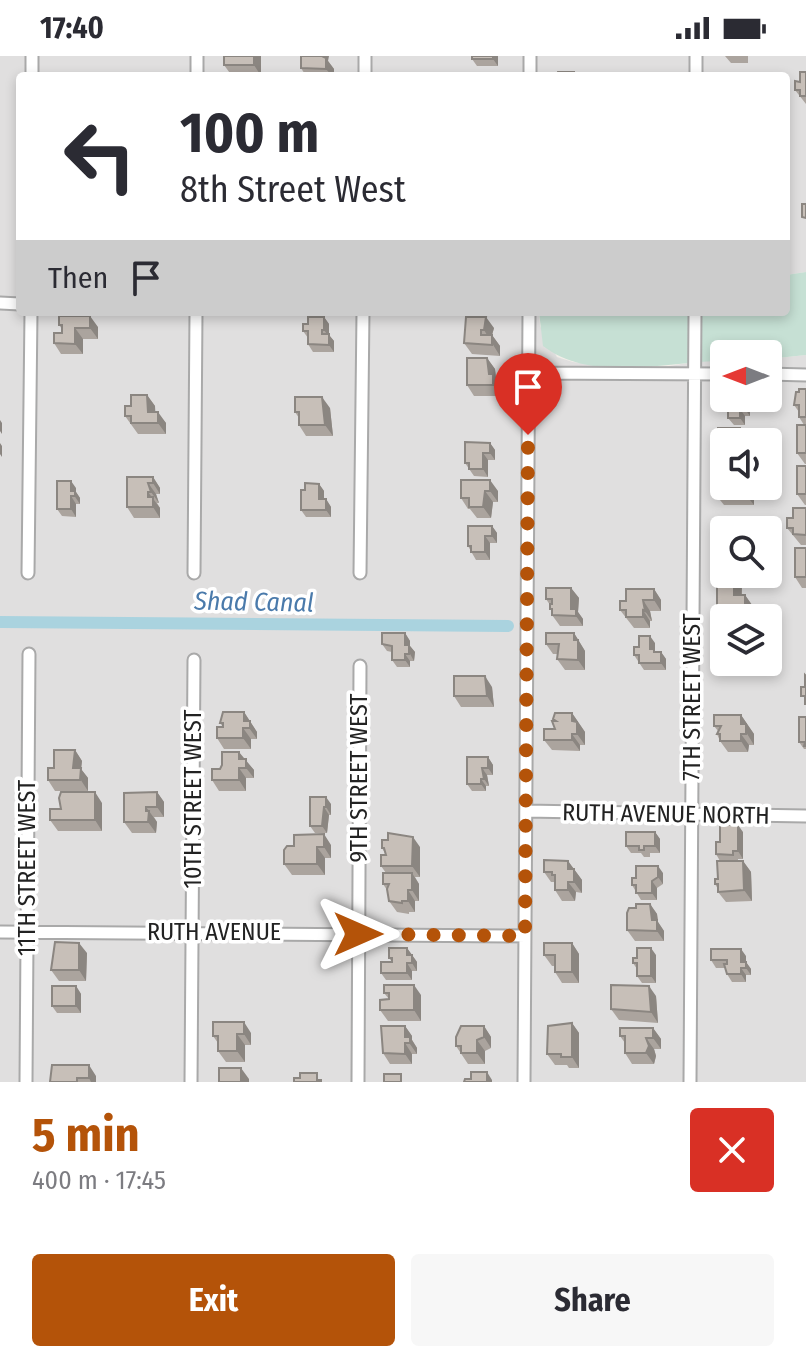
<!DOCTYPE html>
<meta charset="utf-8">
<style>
:root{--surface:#fff;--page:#f7f7f7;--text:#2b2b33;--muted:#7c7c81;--accent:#b45309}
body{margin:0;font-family:"Fira Sans Condensed",sans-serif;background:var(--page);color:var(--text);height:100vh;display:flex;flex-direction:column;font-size:30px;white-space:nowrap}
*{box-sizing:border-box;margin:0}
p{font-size:26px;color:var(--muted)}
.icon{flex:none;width:44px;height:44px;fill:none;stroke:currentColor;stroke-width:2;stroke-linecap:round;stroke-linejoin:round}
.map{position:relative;height:1026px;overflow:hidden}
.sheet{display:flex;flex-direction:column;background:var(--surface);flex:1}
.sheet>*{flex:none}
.guide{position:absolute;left:16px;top:16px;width:774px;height:244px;border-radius:8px;box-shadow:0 4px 12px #0003;background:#fff;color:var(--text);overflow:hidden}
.needle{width:52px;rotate:270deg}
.tools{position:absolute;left:710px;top:284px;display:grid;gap:16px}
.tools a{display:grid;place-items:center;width:72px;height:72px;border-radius:8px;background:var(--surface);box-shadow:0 4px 12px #0003;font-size:40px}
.pin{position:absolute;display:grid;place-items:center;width:68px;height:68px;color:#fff;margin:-82px -34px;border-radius:50% 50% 50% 0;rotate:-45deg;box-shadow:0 0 8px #0007}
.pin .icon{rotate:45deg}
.me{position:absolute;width:88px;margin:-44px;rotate:90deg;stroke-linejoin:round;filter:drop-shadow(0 0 6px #0008)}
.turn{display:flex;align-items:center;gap:28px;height:168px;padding:0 32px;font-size:36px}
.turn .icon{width:104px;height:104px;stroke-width:2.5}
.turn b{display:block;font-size:56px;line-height:68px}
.then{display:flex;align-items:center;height:76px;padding:0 32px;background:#0003;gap:16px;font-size:30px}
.round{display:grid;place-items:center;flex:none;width:84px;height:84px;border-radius:8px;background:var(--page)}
.head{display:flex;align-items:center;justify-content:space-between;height:136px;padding:0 32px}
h1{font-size:48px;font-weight:700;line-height:60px;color:var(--accent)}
.primary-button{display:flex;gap:16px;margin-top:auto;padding:16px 32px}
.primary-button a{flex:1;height:92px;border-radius:8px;background:var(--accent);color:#fff;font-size:32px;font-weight:700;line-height:92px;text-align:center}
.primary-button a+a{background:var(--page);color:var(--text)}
.status{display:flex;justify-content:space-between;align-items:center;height:56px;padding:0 40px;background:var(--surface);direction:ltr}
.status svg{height:22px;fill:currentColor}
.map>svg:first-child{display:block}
.residential{fill:#e0dfdf;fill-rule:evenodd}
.wetland{fill:#c6e0d4}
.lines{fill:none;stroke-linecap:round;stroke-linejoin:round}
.canal{stroke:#aad3df;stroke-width:12}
.minor-casing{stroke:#a9a9a9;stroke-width:15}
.minor{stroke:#fff;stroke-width:11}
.wall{fill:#aba49e}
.shaded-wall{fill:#8b8681}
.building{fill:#c7bfb8;stroke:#8b8681;stroke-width:2}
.route{stroke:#b45309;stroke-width:14;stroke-dasharray:0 25.2}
.labels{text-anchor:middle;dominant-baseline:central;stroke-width:7;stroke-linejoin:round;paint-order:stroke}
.street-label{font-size:24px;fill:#222;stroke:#fff}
.water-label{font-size:26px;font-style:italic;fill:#4a7aab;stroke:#fff}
</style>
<div class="status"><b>17:40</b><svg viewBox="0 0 49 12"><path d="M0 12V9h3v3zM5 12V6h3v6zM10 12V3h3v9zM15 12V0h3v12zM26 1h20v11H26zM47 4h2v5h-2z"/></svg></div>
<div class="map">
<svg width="806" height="1026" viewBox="0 0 806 1026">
<rect width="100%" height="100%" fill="#f2efe9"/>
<!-- residential -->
<path class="residential" d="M0 0H806V216L786 219V20H20V256H539L540 270 557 301 573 306 609 311H663L701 305H724V342H768V303L806 299V1026H0ZM724 386H768V430H724ZM724 474H768V518H724ZM724 562H768V606H724Z"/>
<!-- wetland -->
<path class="wetland" d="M806 216V299L768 303V298H724V305C665 305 594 328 543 290L539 256H786V219Z"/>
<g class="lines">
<!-- canal -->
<path class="canal" d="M0 566 508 570"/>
<defs>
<path id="minor" d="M32 20V0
M197 20V0
M365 20V0
M530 20V0
M696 20V0
M0 247 20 248
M528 317 724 318
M768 318 806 319
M28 517 31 256
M194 517 196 256
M360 517 363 256
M526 755 806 760
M0 876 525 880
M26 1026 29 598
M191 1026 194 604
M358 1026 360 610
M524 1026 529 256
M690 1026 695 256"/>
</defs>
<!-- minor casing -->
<use href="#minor" class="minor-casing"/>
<!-- minor -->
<use href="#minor" class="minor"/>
</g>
<!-- wall -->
<path class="wall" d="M261 0V20H232L224 9Z
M498 0V10H477L472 3Z
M725 0H748V7H731Z
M328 5 334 13V20H306L301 12Z
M806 16V48L795 34Z
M324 261 329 268V279L334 285V296H313L308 288V282L303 275 308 268Z
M466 261 494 272 492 279 500 290V300L472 298 464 287Z
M59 269 98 271V283H83V298H61L54 287 62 277V273Z
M487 302 495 313 496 322 501 329V340H474L467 329Z
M806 333V369H804L799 361V356L794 349 799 336Z
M147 339 155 350V356L166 367V378H138L125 360 131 350Z
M745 342V346L750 353V360H745V369H734L728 362V355H727L722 348Z
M330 352 333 380H306L299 369V362L295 356Z
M806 369V408H805L797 397Z
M740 372 746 380 745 386H724V390H723L718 383Z
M490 387 495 394V404H488V421L474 420 465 407Z
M806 410V449H805L797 438Z
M153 421 160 432V438H156L159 447H157L160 452V462H134L127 451Z
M714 421 754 430V449H724L716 439 717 425Z
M461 424 498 435V446H493L491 462H477L470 453H468L461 442Z
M319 428 324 435V443H326L331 451V461H306L301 454 305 434Z
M76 432V436L80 442V448H76V461L62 460 57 453Z
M806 452V489H801L787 472 793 462Z
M492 470 497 477V487H490V504H476L468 490Z
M806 492V532H802L795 521Z
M724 518H735L742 527V539H745L752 549V562H724V573L717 563Z
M571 532 579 542 578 556 583 563V570H560L552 559 550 549 546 543Z
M654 533 661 544V555H650L652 565H650V572H634L620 554 626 545Z
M405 577 410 585V590L415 596 414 605H410V611H397L392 604V596L387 595 382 588Z
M574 577 585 595V614H565L557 603 558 598H553L546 588Z
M655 587V595L661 596 666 603V614H644L634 599 639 591Z
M492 631 494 651H461L454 640Z
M244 656 257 676V683H251V693H224L217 682 223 671 220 667Z
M572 657 585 676V689H580V695L552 694 544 684 555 673V665Z
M741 659 754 678V689H749L748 696H728L720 685 717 678 718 675 714 670Z
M806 661V693H804L799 686Z
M75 694 82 705 81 713 88 722V735H55L48 724 54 712Z
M488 701 493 709V719H487L489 730H486V735H472L467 728Z
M244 703 254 714V722H246V735H219L212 724 220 713Z
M157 736 164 746V761H154L157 766 156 777H132L124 766Z
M310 741 331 748V759H329L327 777H315L310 770Z
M102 747V775H58L50 764 61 753Z
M655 776 660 783V797H650V801H644L641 797H631L626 790Z
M743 776V803H738V805H743L751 816 752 845 726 846 718 836V833L715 828 718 823 720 805 716 798Z
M331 789V802H325V819H292L284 808V794Z
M420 791V821H415L419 828V845H415V856H409V858L397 856 389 845 387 834 383 828 386 817 381 810 386 799 382 792Z
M568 805 582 824V837L576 836 575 845H562L555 834V826H551L544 816Z
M663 817V828L657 832V844H641L632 829 636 822Z
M650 848 657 858 658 866 664 875V885H635L627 874 636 852Z
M572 887 579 898V927H562L555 916V910H552L544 899Z
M407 892 417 906V915H412V924H386L381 917 392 906 389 902Z
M87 897 86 925H59L51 914Z
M656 899V927H642L637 920V913L633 907Z
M746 900V906L751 913V919H746V926H732L727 918 725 912H716L711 904Z
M76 930 81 938V957H57L52 950Z
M384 937 421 939V965H388L380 954 389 943Z
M656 940 658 967 619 964 611 953Z
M572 967 579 977V1012H569L567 1009H555L547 998Z
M405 970 412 980V984L417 992V998H412V1008H390L383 997Z
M484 970 491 981V992L485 995V1008H468L456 990Z
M653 972 661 983V993H654L656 1000 654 1008H632L625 997V987L620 980Z
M251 977V989H245V1006H226L218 995V987L213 980Z
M96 1020V1026H50Z"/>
<!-- shaded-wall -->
<path class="shaded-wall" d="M254 0H261V20L254 9Z
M321 0H329L328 5 334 13V20H332L326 13Z
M493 0H498V10L493 3Z
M90 260 98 271V283L90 272Z
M324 261 329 268V279L334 285V296L329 289V281L324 274Z
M486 261 494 272 492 279 500 290V300L484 274Z
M75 272 83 283V298L75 288Z
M487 302 495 313 496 322 501 329V340L493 329 489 318Z
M147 339 155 350 156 367 148 356Z
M322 341 330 352 333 380 325 369Z
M740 342H745V346L750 353V360L740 346Z
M740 353 745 360V369L740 362Z
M158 356 166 367V378L158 367Z
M0 364 2 367V378L0 375Z
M740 372 746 380 745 386H740Z
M0 387 2 390V401L0 398Z
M490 387 495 394V404L490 397Z
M483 397 488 404V421L483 413Z
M153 421 160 432V438L153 427Z
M490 424 498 435V446L490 435Z
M71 425 76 432V436L80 442V448L71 435Z
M148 427 156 438 159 447 151 436Z
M319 428 324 435V451L319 443Z
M746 430H754V449L746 439Z
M485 435 493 446 491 462 483 451Z
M148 436 160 452V462L153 451 148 441Z
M71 440 76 448V461L71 453Z
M326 443 331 451V461L326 454Z
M492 470 497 477V487L492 480Z
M485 480 490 487V504L485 496Z
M734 518 742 527 741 549 734 539Z
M571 532 579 542 578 556 583 563V570L571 553Z
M654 533 661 544V555L654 544Z
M745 539 752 549V562H745Z
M643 544 650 555 652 565 645 555Z
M643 554 650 565V572L643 561Z
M405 577 410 585V590L415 596 414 605 405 589Z
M574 577 585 595V614L578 604 574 584Z
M650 580 655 587V595L659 601 650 593Z
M661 596 666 603V614L661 607Z
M405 598 410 605V611L405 604Z
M485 620 492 631 494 651 487 640Z
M244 656 257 676V683L244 665Z
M572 657 585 676V689L577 678 572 665Z
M741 659 754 678V689L741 668Z
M243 672 251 683V693L243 682Z
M572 678 580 689V695L572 684Z
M741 678 749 689 748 696 741 685Z
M75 694 82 705 81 713 88 722V735L73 712Z
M239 696 254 714V722L239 703Z
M488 701 493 709V719L488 712Z
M239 712 246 722V735L239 724Z
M482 712 487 719 489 730 484 723Z
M481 723 486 730V735L481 728Z
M95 736 102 747V775L95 764Z
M157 736 164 746V761L157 751Z
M326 741 331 748V759L326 751Z
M146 751 157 766 156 777 148 766Z
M324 751 329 759 327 777 322 770Z
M738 769 743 776V803L738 795Z
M655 776 660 783V797L655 790Z
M324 778 331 789V802L324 791Z
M413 781 420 791V821L412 810Z
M317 791 325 802V819L317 808Z
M568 805 582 824V837L574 826 568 813Z
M743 805 751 816 752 845 744 834Z
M658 810 663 817V828L658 821Z
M412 817 419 828V845L412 834Z
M652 825 657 832V844L652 837Z
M568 826 576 836 575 845 568 834Z
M408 834 415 845V856L408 845Z
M650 848 657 858 658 866 664 875V885L657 875 652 864Z
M79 887 87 897 86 925 79 914Z
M572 887 579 898V927L572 916Z
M407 892 417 906V915L407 899Z
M651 892 656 899V927L651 920Z
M741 893 746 900V913L741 906Z
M746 906 751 913V919L746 912Z
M407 907 412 915V924L407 917Z
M741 912 746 919V926L741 918Z
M414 929 421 939V965L414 954Z
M76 930 81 938V957L76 950Z
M649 930 656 940 658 967 651 956Z
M244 966 251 977V989L244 978Z
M572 967 579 977V1012L572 1001Z
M405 970 412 980V984L417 992V998L405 981Z
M484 970 491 981V992L484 981Z
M653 972 661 983V993L653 982Z
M237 978 245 989V1006L237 995Z
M646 982 654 993 656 1000 654 1008 646 997Z
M477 984 485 995V1008L477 997Z
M405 987 412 998V1008L405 998Z
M89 1009 96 1020V1026H91L89 1022Z
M241 1012 249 1023V1026H241Z
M487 1016 492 1024V1026H487Z"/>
<!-- building -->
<path class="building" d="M224 0H254V9H224Z
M301 0H322L326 2V13L301 12Z
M472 0H493V3H472Z
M558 16H574V20H557Z
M800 16H806V40H800V34H795V25L800 26Z
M802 148H806V162L802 161Z
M59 260H90V272H75V288L54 287V277H62V269H59Z
M308 261H324V274H322V278H329V289L308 288V275H303V268H308Z
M466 261H486L484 274H481V279H492V289L464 287Z
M467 302H487L489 318H493V329H467Z
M722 333H724V342H740V346H745V353H740V362H728V348H722Z
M799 333H806V361H799V349H794L796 336H799Z
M131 339H147L148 356H158V367H131V360H125V350H131Z
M295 341H322L325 369H299V356H295Z
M797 369H806V397H797Z
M718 372H740V386H726L727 383H718Z
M465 386 490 387V397H483V413H469V407H465Z
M717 408H724V430H746V439H716L717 421H714V415H717Z
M797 410H806V438H797Z
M127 421H153V427H148L151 436H148V441H153V451H127Z
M461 424H490V435H485L483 451H469V442H461Z
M57 425H71V435H75V440H71V453H57Z
M305 427 319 428V443H326V454H301V434H305Z
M793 452H806V479L793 478V472H787V462H793Z
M468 470H492V480H485V496H471V490H468Z
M795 492H806V521H795Z
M717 517 734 518V539H745V562L717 563Z
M546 532H571V553H576V560L552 559V553H550V548H552V543H546Z
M626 533H654V544H643L645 555 643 554V561H626V554H620V545H626Z
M382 577H405V589H409V598H405V604H392V590L382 588Z
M546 577H574V584H578V604L557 603 559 588H546Z
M639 580H650V593H654V596H661V607H639V599H634V591H639Z
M805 619 806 620V648H805V640H801V631H805Z
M454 620H485L487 640H454Z
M223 656H244V665H250V672H243V682H217V671H223V667H220Z
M555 657H572V665L577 666V678H572V684H544V673H555L552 665H556L553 663Z
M714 659H741V668H746V678H741V685H720V678H717L721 670H714Z
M799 661H806V690H804L805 686H799Z
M54 694H75L73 712H81L80 724H48V712H54Z
M222 696H239V703H246V712H239V724H212V713H220L222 709Z
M467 701H488V712H482L484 723H481V728H467Z
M61 736H95V764H50V753H61L59 742Z
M157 736V751H146V755H149L148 766H124V737Z
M310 741H326V751H324L322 770H310Z
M720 769H738V795H733V799L716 798V786H720Z
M626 776H655V790H644V794H639V790H626Z
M388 777 413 781 412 810H381V799H386L384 792H382V784H388Z
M324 778V791H317V808H284V794L287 790H294V779Z
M544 804 568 805V813H574V826H568V834H555V819H552V816H544Z
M717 805H743L744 834 718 836V828H715V823H718Z
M636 810H658V821L652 825V837H636V829H632V822H636Z
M383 817H412V834H408V845H402V847L389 845 387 833 389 828H383Z
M636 848H650L652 864H657V875L627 874V857L629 852H636Z
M55 886 79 887V914H51Z
M544 887H572V916H555V899H544Z
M389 892H407V899H412V907H407V917H381V906H392V902H389Z
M637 892H651V920H637V907H633V902H637Z
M711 893H741V906H746V912H741V918H727L724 908H727V904H711Z
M384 929H414V954H380V944L389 943V937H384Z
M611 929 649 930 651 956 611 953Z
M52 930H76V950H52Z
M213 966H244V978H237V995H218V980H213Z
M572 967V1001H561V998H547L548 970Z
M381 970H405V981H410V987H405V998L383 997Z
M461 970H484V981L477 984V997H461V990H456V981Z
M620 972H653V982H646L649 990 646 997H625V980H620Z
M52 1009H89V1022H77V1026H50Z
M219 1012H241V1026H219Z
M471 1016H487V1026H464L465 1023H471Z
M300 1017H317V1024H321V1026H294V1022H300Z
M384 1018H401V1026H384Z"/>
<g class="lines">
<!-- route -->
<path class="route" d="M358 878 525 880 528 379"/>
</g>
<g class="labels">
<!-- street labels -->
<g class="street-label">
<text transform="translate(692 641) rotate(-90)">7TH STREET WEST</text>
<text transform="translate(359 722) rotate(-90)">9TH STREET WEST</text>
<text transform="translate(193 743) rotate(-90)">10TH STREET WEST</text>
<text transform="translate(666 758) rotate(1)">RUTH AVENUE NORTH</text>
<text transform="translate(27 812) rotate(-90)">11TH STREET WEST</text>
<text x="214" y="876">RUTH AVENUE</text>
</g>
<!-- water labels -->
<g class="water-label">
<text transform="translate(254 546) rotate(1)">Shad Canal</text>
</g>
</g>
</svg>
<div class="tools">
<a><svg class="needle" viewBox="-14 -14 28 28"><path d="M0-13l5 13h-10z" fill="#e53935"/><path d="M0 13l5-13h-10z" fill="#7c7c81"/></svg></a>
<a><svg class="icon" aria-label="sound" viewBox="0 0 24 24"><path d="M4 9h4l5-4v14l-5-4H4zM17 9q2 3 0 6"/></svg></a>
<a><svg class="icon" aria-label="search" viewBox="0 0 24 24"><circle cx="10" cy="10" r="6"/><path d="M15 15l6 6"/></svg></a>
<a><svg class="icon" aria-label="layers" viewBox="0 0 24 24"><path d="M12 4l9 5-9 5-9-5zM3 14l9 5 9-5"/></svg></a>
</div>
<div class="pin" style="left:528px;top:379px;background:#d93025"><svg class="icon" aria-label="arrive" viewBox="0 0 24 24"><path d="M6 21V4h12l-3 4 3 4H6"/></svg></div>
<svg class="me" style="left:358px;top:878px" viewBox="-20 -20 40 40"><path d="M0-17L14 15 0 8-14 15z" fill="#b45309" stroke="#fff" stroke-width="4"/></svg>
<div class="guide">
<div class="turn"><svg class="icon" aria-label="left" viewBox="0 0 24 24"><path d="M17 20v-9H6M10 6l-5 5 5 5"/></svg><div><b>100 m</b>8th Street West</div></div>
<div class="then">Then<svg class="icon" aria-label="arrive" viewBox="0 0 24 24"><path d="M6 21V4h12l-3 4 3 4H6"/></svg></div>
</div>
</div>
<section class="sheet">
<div class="head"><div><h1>5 min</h1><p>400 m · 17:45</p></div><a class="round" style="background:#d93025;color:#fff"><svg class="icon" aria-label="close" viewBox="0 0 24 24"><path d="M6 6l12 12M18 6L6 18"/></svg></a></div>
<div class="primary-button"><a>Exit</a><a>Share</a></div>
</section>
